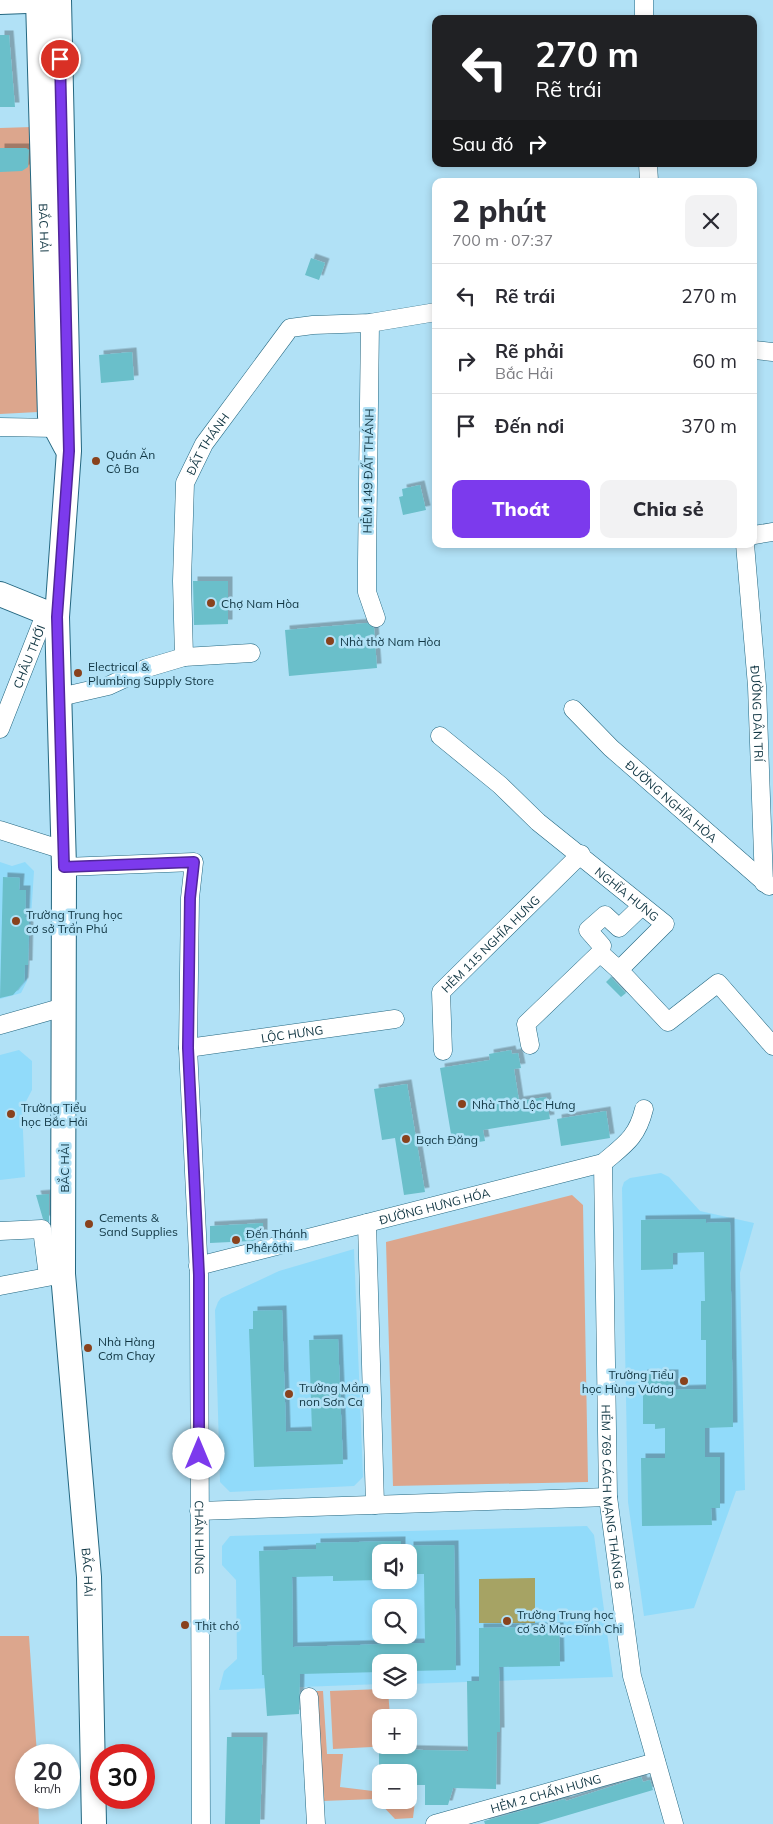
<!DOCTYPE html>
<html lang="vi">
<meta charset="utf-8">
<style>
:root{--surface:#fff;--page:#f2f2f3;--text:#2b2b33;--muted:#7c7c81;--line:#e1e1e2;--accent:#7c3aed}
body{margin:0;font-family:Mulish,sans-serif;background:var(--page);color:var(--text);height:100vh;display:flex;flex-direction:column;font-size:19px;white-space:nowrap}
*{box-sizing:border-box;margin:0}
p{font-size:16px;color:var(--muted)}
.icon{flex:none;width:28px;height:28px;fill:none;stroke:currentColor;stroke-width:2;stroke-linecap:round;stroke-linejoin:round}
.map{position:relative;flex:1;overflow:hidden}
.sheet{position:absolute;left:432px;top:178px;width:325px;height:370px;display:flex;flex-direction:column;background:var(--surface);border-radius:10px;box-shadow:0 2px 8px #0003}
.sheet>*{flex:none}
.hud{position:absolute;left:432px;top:15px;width:325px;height:152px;border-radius:10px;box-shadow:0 2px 8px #0003;background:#202124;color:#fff;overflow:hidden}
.fabs{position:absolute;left:372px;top:1544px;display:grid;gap:10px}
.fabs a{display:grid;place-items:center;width:45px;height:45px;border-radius:10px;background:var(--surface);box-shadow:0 2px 8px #0003;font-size:25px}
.speed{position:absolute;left:15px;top:1744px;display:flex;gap:10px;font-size:25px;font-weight:700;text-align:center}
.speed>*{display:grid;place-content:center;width:65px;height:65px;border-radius:50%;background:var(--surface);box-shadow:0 2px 8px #0003;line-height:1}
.speed small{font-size:12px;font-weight:400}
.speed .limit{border:8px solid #d22;background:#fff;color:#111}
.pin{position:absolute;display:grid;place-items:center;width:42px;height:42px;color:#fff;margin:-21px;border:2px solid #fff;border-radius:50%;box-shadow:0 1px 5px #0007}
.me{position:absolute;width:55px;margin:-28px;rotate:0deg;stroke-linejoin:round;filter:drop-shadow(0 0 4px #0008)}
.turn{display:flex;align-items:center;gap:18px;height:105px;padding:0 20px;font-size:22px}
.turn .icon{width:65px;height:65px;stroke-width:2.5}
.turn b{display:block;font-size:35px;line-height:42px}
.then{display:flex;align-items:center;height:48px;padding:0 20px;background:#0003;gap:10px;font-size:19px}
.round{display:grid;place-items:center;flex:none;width:52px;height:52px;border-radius:10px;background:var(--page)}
.head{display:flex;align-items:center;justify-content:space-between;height:85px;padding:0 20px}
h1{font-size:30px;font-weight:800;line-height:38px}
.cta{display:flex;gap:10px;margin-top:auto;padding:10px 20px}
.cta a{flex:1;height:58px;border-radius:10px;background:var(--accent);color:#fff;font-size:20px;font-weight:800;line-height:58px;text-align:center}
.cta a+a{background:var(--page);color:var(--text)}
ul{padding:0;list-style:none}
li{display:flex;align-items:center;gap:15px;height:65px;padding:0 20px;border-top:1px solid var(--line)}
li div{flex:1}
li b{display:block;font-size:19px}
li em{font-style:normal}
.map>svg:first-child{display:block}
.built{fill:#91dbfa;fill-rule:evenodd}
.green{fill:#dca68d}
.water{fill:#a6a364}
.building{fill:#6abfca;filter:url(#shadow)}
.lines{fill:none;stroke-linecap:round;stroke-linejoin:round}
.street-casing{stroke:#246780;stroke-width:19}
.secondary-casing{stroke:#246780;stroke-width:26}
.street{stroke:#fff;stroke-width:18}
.secondary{stroke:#fff;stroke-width:24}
.route-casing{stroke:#51269a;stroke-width:12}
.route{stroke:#7c3aed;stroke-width:9}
.poi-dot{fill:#89421d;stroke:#b1e1f6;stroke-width:2}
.labels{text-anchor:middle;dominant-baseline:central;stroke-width:5;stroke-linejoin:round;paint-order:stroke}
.street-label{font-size:12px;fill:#113643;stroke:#b1e1f6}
.poi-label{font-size:12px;fill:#113643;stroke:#b1e1f6;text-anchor:start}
</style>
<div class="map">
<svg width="773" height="1824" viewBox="0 0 773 1824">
<defs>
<filter id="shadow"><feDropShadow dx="4.5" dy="-4.5" stdDeviation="0" flood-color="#0004"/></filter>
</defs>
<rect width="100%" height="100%" fill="#b1e1f6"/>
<!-- built -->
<path class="built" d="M0 862 12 866 25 862 34 871 27 981 21 993 0 999Z
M19 1050 32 1061V1090L22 1109 25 1177 0 1180V1055Z
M661 1173 669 1177 700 1211 754 1223 740 1273 745 1490 736 1491 694 1608 644 1616 628 1502 622 1188 624 1182 630 1178Z
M354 1249 363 1477 354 1486 230 1492 220 1482 215 1310 218 1302 221 1298 279 1271Z
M587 1526 594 1535 613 1677 409 1684V1662H381V1684L219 1690 224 1671 237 1659 236 1580 222 1565V1546L230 1536ZM381 1552H409V1580H381ZM381 1608H409V1635H381Z"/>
<!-- green -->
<path class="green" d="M32 127 33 258 38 412 0 414V128Z
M572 1195 583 1205 588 1482 393 1486 386 1242Z
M0 1636H29L37 1755H26V1798H38L39 1824H0Z
M381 1689 388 1690 390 1717 381 1718V1745L391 1746 333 1749 330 1691Z
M314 1691H323L327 1754H343L340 1787 381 1792V1800H409V1793H416L413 1818 395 1819 376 1799 322 1801Z"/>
<!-- water -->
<path class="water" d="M535 1578V1623H479V1579Z"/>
<!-- building -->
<path class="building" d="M0 35H9L15 107H0Z
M0 148H26L29 150 28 167 22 171 0 172Z
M311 258 325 263 319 280 305 275Z
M132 352 134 380 101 383 99 355Z
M420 485 426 510 403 515 399 497 403 496 402 489Z
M193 581H228V624L194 625Z
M367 623 374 628 377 668 289 676 285 630Z
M3 877 20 878 19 890H26L25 917 29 918 28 965H25L24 982 13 995 0 998Z
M611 977 626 993 621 997 606 982Z
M511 1050 512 1054 518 1053 521 1068 514 1069 519 1101 546 1097 550 1119 483 1130 485 1141 453 1146 440 1068 490 1060 489 1054Z
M407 1084 425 1192 404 1195 395 1138 382 1140 374 1089Z
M606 1111 610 1138 561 1146 557 1119Z
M49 1194V1222L43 1219 36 1195Z
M706 1219V1223L730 1222 733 1427 705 1428V1457H720V1508H711L712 1525 642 1526 641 1458H665V1428L655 1429V1424H643V1374H674V1390L706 1389V1340H701V1301H705L704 1252 673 1253V1269L641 1270V1220Z
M263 1223V1238L252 1241 210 1243V1226Z
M282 1310 286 1432 312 1431 309 1340 338 1339 343 1464 254 1467 249 1329H253V1311Z
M401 1541V1552H381V1580L333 1581V1576L292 1577 293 1647 425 1643 424 1574H409V1546L454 1545 456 1670 409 1671V1662H381V1672L300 1674 299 1714 267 1716 264 1675H262L259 1551 316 1549V1543Z
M559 1627 560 1666 499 1667 500 1732H497L496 1789 453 1788 448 1805H425V1785H409V1772H379V1749L468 1751 467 1681H479V1628Z
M227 1737H263L260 1824H225Z
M641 1777 643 1782 650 1780 653 1790 538 1824H485L484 1821 565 1799 566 1801Z"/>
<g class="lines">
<defs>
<g id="street">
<path d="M644 0V19"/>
<path d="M648 164 649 181"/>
<path d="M370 323 367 563V592L376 618"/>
<path d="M754 350 773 352"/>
<path d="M0 427 56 428"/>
<path d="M754 535 773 532"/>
<path id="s1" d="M745 544 757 686 764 883"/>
<path d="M184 657 251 653"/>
<path id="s2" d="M60 697 108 686 147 668 184 657 182 581 185 483 204 444 290 328 313 325 370 323 436 312"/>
<path id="s3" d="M573 709 611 748 769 886"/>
<path id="s4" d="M0 729 46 612"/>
<path id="s5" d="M440 736 500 785 538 822 665 924 619 970 668 1022 718 983 773 1046"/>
<path d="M0 830 63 850"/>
<path id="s6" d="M64 867 194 862 190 898 188 1048 199 1275 201 1824"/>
<path d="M600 953 602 946 588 930 605 915 619 928 642 906"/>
<path d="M0 1025 64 1007"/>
<path d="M530 1045 526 1024 600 953 619 970"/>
<path id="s7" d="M188 1048 395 1019"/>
<path id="s8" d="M443 1051 441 992 581 854"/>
<path id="s9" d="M603 1163 608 1497 632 1676 674 1824"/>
<path d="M367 1223 375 1505"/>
<path d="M0 1231 42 1229 48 1276"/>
<path id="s10" d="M198 1266 603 1163C624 1145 637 1138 644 1109"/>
<path d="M0 1286 58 1275"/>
<path d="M199 1511 608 1497"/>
<path d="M309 1697 316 1824"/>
<path id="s11" d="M435 1824 656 1762"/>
</g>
<g id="secondary">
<path id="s12" d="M38 0 50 417 66 447"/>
<path id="s13" d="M59 0 69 451 57 617 64 867 63 1274 89 1577 94 1824"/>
<path d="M0 2 53 0"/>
<path d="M0 594 57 617"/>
</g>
</defs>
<!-- street casing -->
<use href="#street" class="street-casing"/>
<!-- secondary casing -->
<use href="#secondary" class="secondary-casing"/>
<!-- street -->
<use href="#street" class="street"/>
<!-- secondary -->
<use href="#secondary" class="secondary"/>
</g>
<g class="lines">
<defs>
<path id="route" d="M60 59 69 451 57 617 64 867 194 862 190 898 188 1048 199 1275V1454"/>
</defs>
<!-- route casing -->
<use href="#route" class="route-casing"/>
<!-- route -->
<use href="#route" class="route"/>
</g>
<!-- markers -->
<g class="poi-dot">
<circle cx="96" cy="461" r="5"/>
<circle cx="211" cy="603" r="5"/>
<circle cx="330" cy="641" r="5"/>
<circle cx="78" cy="673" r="5"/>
<circle cx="16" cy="921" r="5"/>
<circle cx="462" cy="1104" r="5"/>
<circle cx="11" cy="1114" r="5"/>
<circle cx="406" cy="1139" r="5"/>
<circle cx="89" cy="1224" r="5"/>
<circle cx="236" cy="1240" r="5"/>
<circle cx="88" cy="1348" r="5"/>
<circle cx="684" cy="1381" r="5"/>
<circle cx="289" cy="1394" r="5"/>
<circle cx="507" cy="1621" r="5"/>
<circle cx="185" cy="1625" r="5"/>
</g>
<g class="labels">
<!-- street labels -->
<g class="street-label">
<text stroke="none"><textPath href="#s12" startOffset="228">BẮC HẢI</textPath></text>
<text stroke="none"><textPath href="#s2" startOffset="350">ĐẤT THÁNH</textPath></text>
<text transform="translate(368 471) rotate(-89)">HẺM 149 ĐẤT THÁNH</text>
<text stroke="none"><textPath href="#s4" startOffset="78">CHÂU THỚI</textPath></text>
<text stroke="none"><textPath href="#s1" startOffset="170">ĐƯỜNG DÂN TRÍ</textPath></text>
<text stroke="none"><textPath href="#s3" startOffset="135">ĐƯỜNG NGHĨA HÒA</textPath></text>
<text stroke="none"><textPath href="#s5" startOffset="245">NGHĨA HƯNG</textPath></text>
<text stroke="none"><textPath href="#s8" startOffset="128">HẺM 115 NGHĨA HƯNG</textPath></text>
<text stroke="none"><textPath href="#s7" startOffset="105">LỘC HƯNG</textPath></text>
<text transform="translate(64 1168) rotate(-90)">BẮC HẢI</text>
<text stroke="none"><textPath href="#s10" startOffset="244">ĐƯỜNG HƯNG HÓA</textPath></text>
<text stroke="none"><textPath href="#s9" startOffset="334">HẺM 769 CÁCH MẠNG THÁNG 8</textPath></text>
<text stroke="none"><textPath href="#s6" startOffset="806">CHẤN HƯNG</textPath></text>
<text stroke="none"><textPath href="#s13" startOffset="1574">BẮC HẢI</textPath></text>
<text stroke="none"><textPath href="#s11" startOffset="115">HẺM 2 CHẤN HƯNG</textPath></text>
</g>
<!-- poi labels -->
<g class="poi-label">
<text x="106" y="454">Quán Ăn<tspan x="106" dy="14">Cô Ba</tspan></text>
<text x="221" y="603">Chợ Nam Hòa</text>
<text x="340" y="641">Nhà thờ Nam Hòa</text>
<text x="88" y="666">Electrical &amp;<tspan x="88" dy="14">Plumbing Supply Store</tspan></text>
<text x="26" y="914">Trường Trung học<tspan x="26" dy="14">cơ sở Trần Phú</tspan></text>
<text x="472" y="1104">Nhà Thờ Lộc Hưng</text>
<text x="21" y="1107">Trường Tiểu<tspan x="21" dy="14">học Bắc Hải</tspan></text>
<text x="416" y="1139">Bạch Đăng</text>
<text x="99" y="1217">Cements &amp;<tspan x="99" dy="14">Sand Supplies</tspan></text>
<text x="246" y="1233">Đến Thánh<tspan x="246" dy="14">Phêrôthi</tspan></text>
<text x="98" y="1341">Nhà Hàng<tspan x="98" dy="14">Cơm Chay</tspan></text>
<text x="674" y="1374" text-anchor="end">Trường Tiểu<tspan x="674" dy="14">học Hùng Vương</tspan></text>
<text x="299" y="1387">Trường Mầm<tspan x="299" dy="14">non Sơn Ca</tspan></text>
<text x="517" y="1614">Trường Trung học<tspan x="517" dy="14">cơ sở Mạc Đĩnh Chi</tspan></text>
<text x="195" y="1625">Thịt chó</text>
</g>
</g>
</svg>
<div class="fabs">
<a><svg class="icon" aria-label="sound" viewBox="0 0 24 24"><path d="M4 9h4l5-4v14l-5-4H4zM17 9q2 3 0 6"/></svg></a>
<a><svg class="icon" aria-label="search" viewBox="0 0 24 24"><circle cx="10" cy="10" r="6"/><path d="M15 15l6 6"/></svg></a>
<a><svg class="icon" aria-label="layers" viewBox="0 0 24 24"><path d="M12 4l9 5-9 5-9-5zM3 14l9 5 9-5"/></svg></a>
<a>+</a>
<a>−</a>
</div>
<div class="speed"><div>20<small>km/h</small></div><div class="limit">30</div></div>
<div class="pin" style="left:60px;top:59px;background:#d93025"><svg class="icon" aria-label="arrive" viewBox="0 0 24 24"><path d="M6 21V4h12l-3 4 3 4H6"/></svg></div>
<svg class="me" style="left:199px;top:1454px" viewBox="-20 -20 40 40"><circle r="19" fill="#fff"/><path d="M0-13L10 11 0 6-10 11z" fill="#7c3aed"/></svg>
<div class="hud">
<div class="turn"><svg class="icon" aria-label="left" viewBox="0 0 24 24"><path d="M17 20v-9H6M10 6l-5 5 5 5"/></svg><div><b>270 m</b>Rẽ trái</div></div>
<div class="then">Sau đó<svg class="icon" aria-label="right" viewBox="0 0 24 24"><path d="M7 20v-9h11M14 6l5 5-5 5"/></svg></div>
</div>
<section class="sheet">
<div class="head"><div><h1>2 phút</h1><p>700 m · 07:37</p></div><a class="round"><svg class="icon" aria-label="close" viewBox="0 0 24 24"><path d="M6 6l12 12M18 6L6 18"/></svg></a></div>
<ul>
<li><svg class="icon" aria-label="left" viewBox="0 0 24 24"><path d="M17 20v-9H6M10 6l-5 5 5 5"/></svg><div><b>Rẽ trái</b></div><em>270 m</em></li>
<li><svg class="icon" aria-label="right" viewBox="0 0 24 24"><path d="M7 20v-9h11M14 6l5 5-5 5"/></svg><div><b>Rẽ phải</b><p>Bắc Hải</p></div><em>60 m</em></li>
<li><svg class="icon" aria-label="arrive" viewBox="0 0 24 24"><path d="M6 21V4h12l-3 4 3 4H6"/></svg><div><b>Đến nơi</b></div><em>370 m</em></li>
</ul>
<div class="cta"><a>Thoát</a><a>Chia sẻ</a></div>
</section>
</div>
